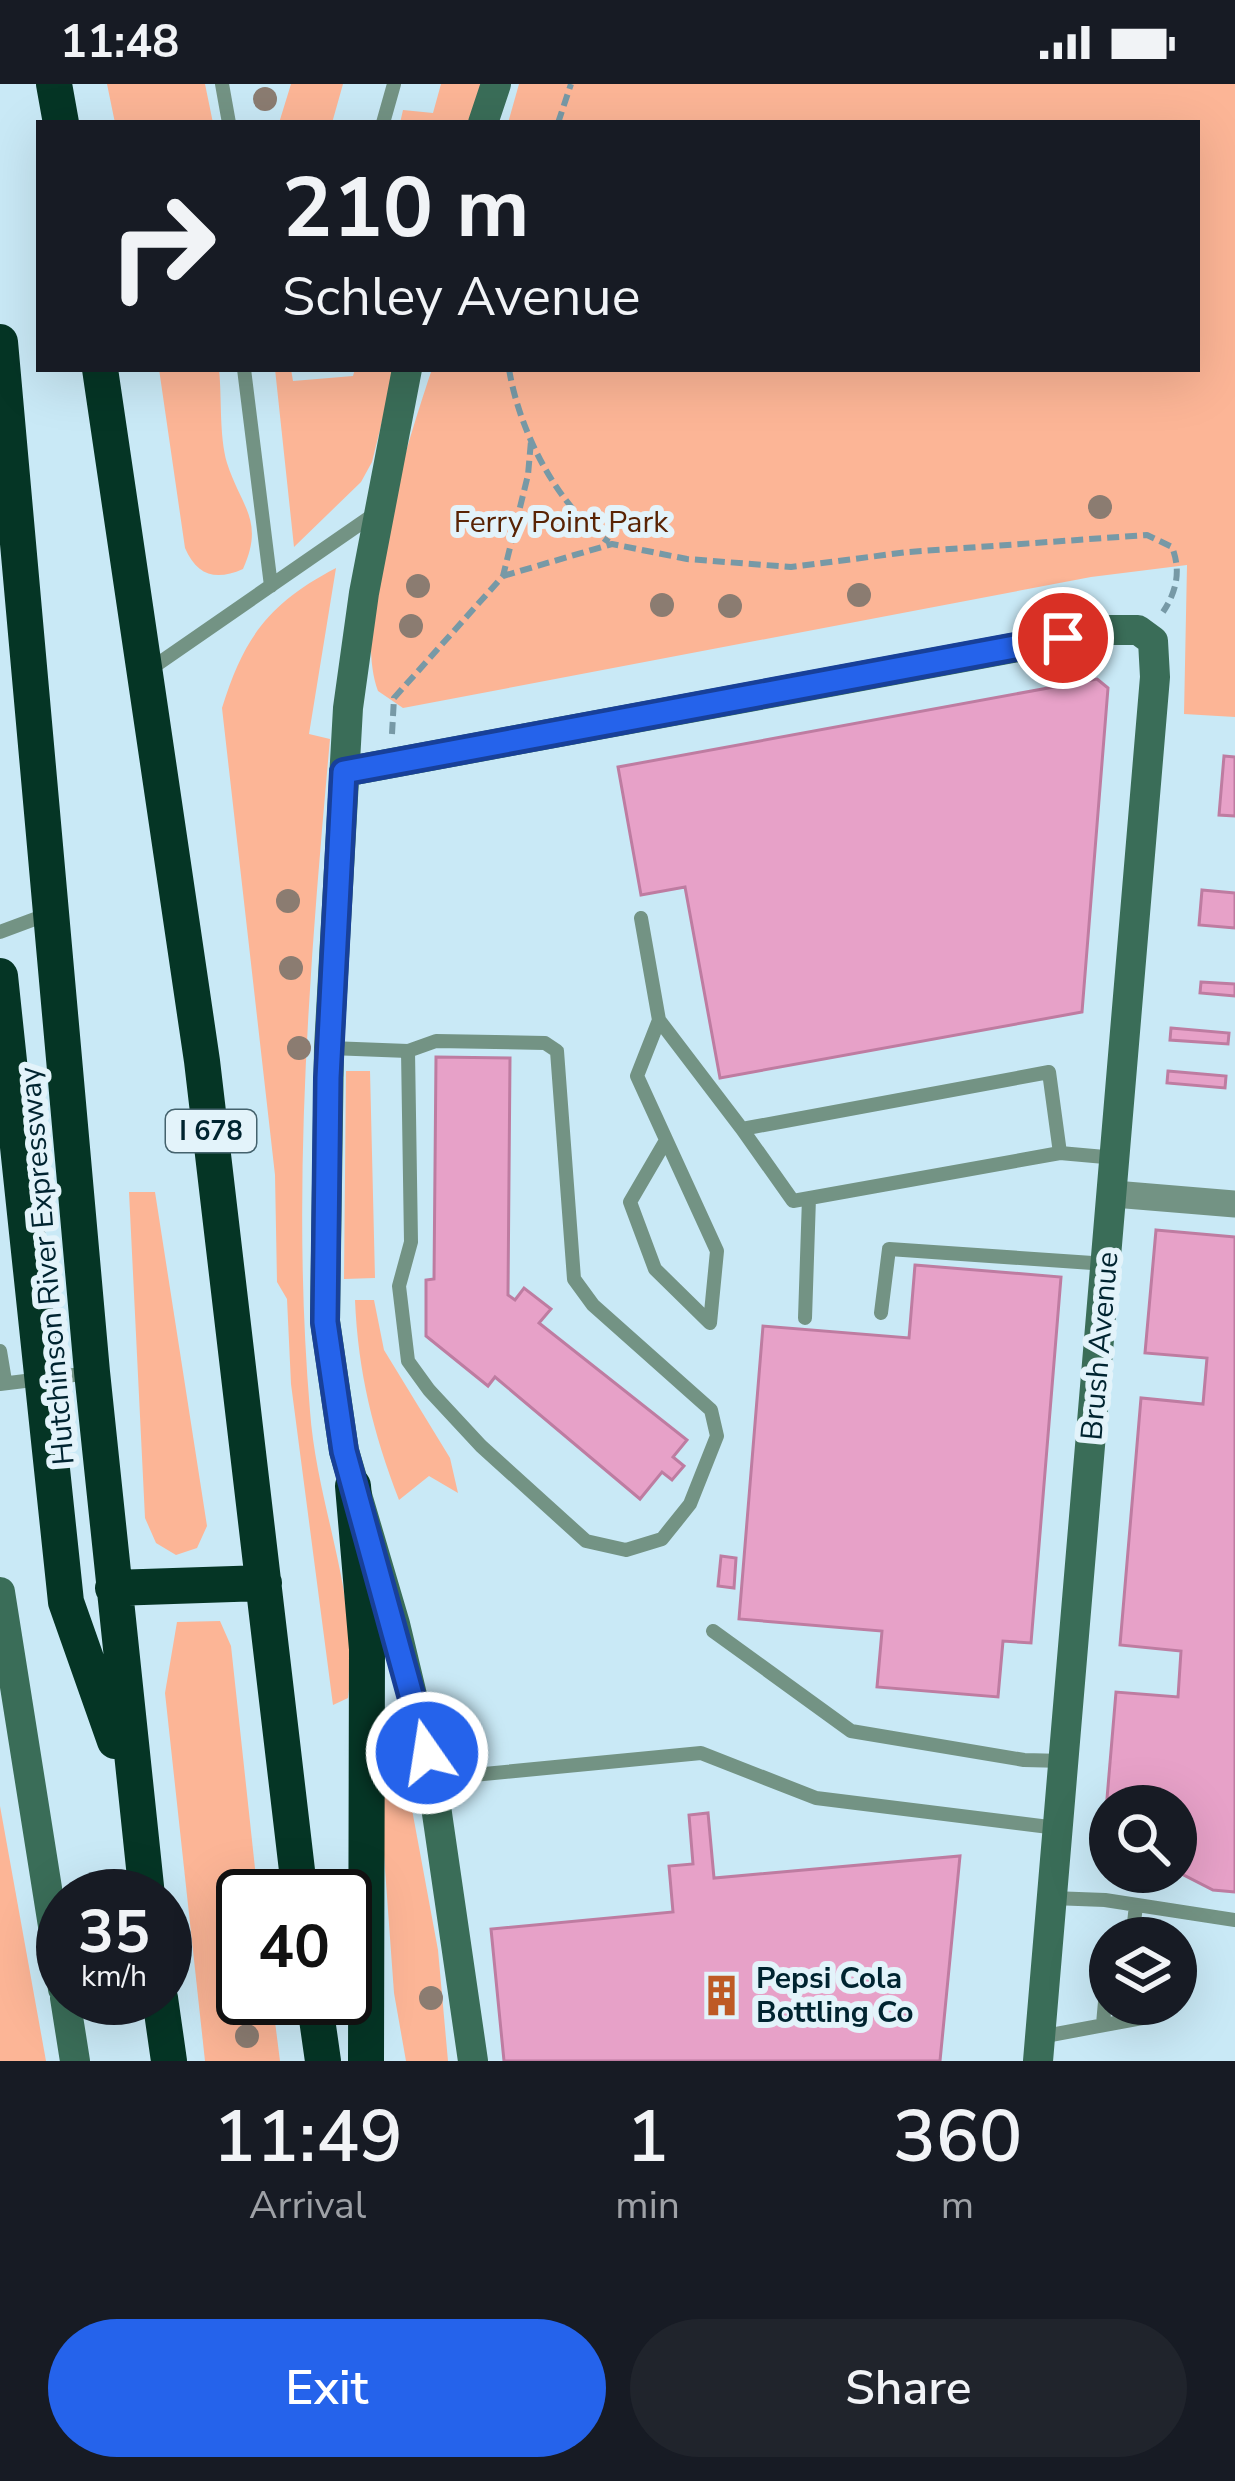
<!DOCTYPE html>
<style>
:root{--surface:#171b24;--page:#20242c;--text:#f1f3f6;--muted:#9ea1a6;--accent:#2563eb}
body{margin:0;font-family:"Nunito Sans",sans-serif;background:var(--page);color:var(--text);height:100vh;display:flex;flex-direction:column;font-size:45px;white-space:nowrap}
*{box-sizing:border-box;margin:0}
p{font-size:39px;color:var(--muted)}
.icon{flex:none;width:66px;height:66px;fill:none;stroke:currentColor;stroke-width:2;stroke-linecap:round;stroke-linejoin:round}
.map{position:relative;height:1977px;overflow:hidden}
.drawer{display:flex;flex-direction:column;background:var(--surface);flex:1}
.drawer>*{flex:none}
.guide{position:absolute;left:36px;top:36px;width:1164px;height:252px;border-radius:0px;box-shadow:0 12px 48px #0002;background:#171b24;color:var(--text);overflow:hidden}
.fabs{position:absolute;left:1089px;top:1701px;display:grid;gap:24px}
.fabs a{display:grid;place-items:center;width:108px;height:108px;border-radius:50%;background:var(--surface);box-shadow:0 12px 48px #0002;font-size:60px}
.speed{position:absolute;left:36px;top:1785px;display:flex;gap:24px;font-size:60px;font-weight:700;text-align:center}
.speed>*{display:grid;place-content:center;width:156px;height:156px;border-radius:50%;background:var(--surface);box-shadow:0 12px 48px #0002;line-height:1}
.speed small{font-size:30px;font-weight:400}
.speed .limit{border:6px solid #111;border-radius:18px;background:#fff;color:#111}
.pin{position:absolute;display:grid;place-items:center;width:102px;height:102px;color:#fff;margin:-51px;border:6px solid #fff;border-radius:50%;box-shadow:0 3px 12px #0007}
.me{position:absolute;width:132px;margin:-66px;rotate:347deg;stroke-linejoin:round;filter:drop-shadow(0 0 9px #0008)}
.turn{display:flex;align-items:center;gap:42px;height:252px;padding:0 48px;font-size:54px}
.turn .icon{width:156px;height:156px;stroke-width:2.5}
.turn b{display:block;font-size:84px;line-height:102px}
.eta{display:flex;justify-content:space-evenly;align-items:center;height:204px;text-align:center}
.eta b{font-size:72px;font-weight:600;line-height:84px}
.cta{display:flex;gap:24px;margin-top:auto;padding:24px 48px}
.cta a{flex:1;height:138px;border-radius:72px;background:var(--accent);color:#fff;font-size:48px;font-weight:600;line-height:138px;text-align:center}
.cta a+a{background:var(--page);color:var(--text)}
.status{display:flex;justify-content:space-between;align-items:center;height:84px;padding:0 60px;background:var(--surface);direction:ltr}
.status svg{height:33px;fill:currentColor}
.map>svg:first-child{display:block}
.green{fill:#fcb596}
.building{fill:#e7a1c8;stroke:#be7ca1;stroke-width:3}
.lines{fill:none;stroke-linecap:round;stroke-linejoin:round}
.path{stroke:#7799a6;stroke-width:6;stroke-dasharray:12 6;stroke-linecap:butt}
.lane{stroke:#739384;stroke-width:14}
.street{stroke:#739384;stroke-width:27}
.secondary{stroke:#3a6d58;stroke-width:30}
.highway{stroke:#053525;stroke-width:36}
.tree{fill:#8b7c71}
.route-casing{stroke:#184099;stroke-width:30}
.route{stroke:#2563eb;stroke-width:21}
.labels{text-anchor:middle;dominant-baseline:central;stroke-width:12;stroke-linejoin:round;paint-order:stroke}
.shield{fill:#e3f3fa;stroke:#44626d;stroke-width:3}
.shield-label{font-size:27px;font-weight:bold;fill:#002430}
.park-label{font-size:30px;fill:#592304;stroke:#e3f3fa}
.street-label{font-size:30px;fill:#002430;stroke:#e3f3fa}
.poi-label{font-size:30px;font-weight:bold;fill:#002430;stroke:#e3f3fa;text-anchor:start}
</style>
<div class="status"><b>11:48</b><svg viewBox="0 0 49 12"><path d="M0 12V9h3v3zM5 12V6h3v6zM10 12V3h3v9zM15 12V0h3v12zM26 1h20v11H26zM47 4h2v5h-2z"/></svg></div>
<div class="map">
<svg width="1235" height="1977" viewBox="0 0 1235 1977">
<rect width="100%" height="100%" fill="#c9e9f6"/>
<!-- green -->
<path class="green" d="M107 0H205L213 39H115Z
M291 0H343L332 39H279Z
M441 0H485L472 39H400L403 26 433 29Z
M519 0H1235V633L1184 630 1187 481 1091 493 403 624 378 607C351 535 407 360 432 285H1197V39H508Z
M159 285H219C222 314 219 351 227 379 241 423 265 436 243 485 216 497 197 492 185 464Z
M275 285H291L293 297 353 292 355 285H395L372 378 361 398 294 463Z
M336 484 309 650 330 655C310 877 291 1104 310 1327 317 1424 361 1515 348 1614L333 1621 291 1300 287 1215 277 1198 275 1091 222 624C244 553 269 519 336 484Z
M346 987H370L375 1194 344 1195Z
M129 1108H155L207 1442 197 1464 176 1471 156 1459 145 1434Z
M355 1216H374L384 1266 450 1374 458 1409 429 1392 399 1416C373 1348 358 1288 355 1216Z
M220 1537 231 1562 258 1812H243V1914H272L280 1977H205L165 1609 177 1538Z
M396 1639 438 1866 448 1977H406L394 1909 379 1702Z
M0 1722 46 1977H0Z"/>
<!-- building -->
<path class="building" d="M1097 595 1108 604 1082 928 720 994 685 803 641 811 618 683Z
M1224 672 1235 673V732L1219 731Z
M1202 806 1235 809V844L1199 841Z
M1201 898 1235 900V912L1200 909Z
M1171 944 1229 949 1228 960 1170 956Z
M436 973 510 974 508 1211 515 1216 524 1204 551 1225 539 1239 687 1356 673 1373 684 1382 672 1396 662 1388 640 1415 495 1293 488 1302 426 1252V1196L434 1195Z
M1168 987 1226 992 1225 1004 1167 999Z
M1156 1146 1235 1153V1808L1213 1806 1176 1787V1722H1110V1753L1104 1750 1116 1608 1178 1613 1181 1567 1120 1561 1141 1314 1203 1320 1207 1274 1145 1269Z
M915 1181 1061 1193 1031 1559 1003 1557 998 1613 877 1603 882 1547 739 1535 763 1242 909 1254Z
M721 1472 736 1474 734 1504 718 1502Z
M708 1729 714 1794 960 1772 940 1977H504L491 1845 673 1828 669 1782 693 1780 689 1731Z"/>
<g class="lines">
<!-- path -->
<path class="path" d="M558 39 571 0
M509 285C519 346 557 423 609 458
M503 492 612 460 687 475 791 483 908 468 1147 451 1172 463C1181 486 1177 507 1163 528
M392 650 394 614 503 492 528 391 531 357"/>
<!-- lane -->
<path class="lane" d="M222 0 229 39
M383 39 394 0
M244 285 271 502
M149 586 373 431
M641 834 659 936 742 1045 1049 988 1060 1069 1116 1074
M0 848 51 829
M659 936 637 992 717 1167 710 1239 655 1185 630 1118 665 1058
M330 964 408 967 436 957 545 959 557 967 574 1195 593 1221 711 1326 717 1352 690 1420 662 1455 626 1466 586 1457 481 1362 429 1306 408 1277 399 1202 411 1158 408 967
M742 1045 793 1117 1060 1069
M881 1229 889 1165 1107 1180
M805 1234 809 1114
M0 1267 5 1297
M0 1300 90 1289
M713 1547 851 1647 1024 1676 1064 1677
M432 1695 701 1669 816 1714 1057 1744
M1052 1814 1105 1816 1235 1836
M1136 1821 1134 1839 1147 1854
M1117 1854 1134 1839
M1103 1940 1110 1861
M1040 1953 1153 1932 1154 1920"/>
<!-- street -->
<path class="street" d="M1114 1110 1235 1120"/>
<!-- secondary -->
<path class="secondary" d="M483 39 496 0
M407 285 364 509 348 624 329 964 325 1237 344 1367 395 1540 432 1695 473 1977
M344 688 1110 546H1138L1153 557 1155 593 1038 1977
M0 1508 63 1905
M65 1914 75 1977"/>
<!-- highway -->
<path class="highway" d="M54 0 61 39
M0 258 92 1288 147 1812
M100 285 202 977 300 1812
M0 892 66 1518 115 1657
M353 1402 367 1565 366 1977
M113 1504 264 1499
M160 1914 169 1977
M314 1914 323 1977"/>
</g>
<!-- trees -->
<g class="tree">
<circle cx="265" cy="15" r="12"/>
<circle cx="1100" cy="423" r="12"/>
<circle cx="418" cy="502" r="12"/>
<circle cx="859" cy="511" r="12"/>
<circle cx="662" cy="521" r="12"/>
<circle cx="730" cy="522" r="12"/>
<circle cx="411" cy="542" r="12"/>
<circle cx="288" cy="817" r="12"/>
<circle cx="291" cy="884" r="12"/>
<circle cx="299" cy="964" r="12"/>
<circle cx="431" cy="1914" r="12"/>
<circle cx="247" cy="1952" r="12"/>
</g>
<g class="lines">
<defs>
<path id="route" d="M427 1669 344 1367 325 1238 328 994 344 688 1063 554"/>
</defs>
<!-- route casing -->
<use href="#route" class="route-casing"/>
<!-- route -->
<use href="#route" class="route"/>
</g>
<!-- icons -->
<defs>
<symbol id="building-bare" viewBox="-9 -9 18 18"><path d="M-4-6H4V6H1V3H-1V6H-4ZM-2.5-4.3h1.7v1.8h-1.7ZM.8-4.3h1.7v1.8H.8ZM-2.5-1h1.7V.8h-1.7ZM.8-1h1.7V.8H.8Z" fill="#be5a25" stroke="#e3f3fa" stroke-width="2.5" paint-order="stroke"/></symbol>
</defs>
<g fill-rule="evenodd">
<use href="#building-bare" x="692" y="1882" width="59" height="59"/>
</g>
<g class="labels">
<!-- shield labels -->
<rect class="shield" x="166" y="1026" width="90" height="42" rx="9"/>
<g class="shield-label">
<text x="211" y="1047">I 678</text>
</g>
<!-- park labels -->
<g class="park-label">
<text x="561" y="438">Ferry Point Park</text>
</g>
<!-- street labels -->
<g class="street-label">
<text transform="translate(47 1182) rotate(-95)">Hutchinson River Expressway</text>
<text transform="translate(1100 1262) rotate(-85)">Brush Avenue</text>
</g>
<!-- poi labels -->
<g class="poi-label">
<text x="756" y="1894">Pepsi Cola<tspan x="756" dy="34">Bottling Co</tspan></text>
</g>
</g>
</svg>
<div class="fabs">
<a><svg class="icon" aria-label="search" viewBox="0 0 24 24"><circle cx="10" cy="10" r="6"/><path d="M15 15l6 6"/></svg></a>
<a><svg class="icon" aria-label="layers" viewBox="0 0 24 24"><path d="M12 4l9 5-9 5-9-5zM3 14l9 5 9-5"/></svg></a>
</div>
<div class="speed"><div>35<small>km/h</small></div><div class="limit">40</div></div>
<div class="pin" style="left:1063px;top:554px;background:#d93025"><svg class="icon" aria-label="arrive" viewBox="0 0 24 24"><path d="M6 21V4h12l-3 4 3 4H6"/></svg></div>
<svg class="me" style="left:427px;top:1669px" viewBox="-20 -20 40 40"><circle r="17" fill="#2563eb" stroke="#fff" stroke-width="3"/><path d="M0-11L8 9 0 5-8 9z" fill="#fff"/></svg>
<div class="guide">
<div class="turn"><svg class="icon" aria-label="right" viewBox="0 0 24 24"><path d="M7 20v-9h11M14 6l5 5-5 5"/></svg><div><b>210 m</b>Schley Avenue</div></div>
</div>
</div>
<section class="drawer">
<div class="eta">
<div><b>11:49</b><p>Arrival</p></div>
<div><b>1</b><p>min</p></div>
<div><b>360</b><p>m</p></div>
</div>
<div class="cta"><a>Exit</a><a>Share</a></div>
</section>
